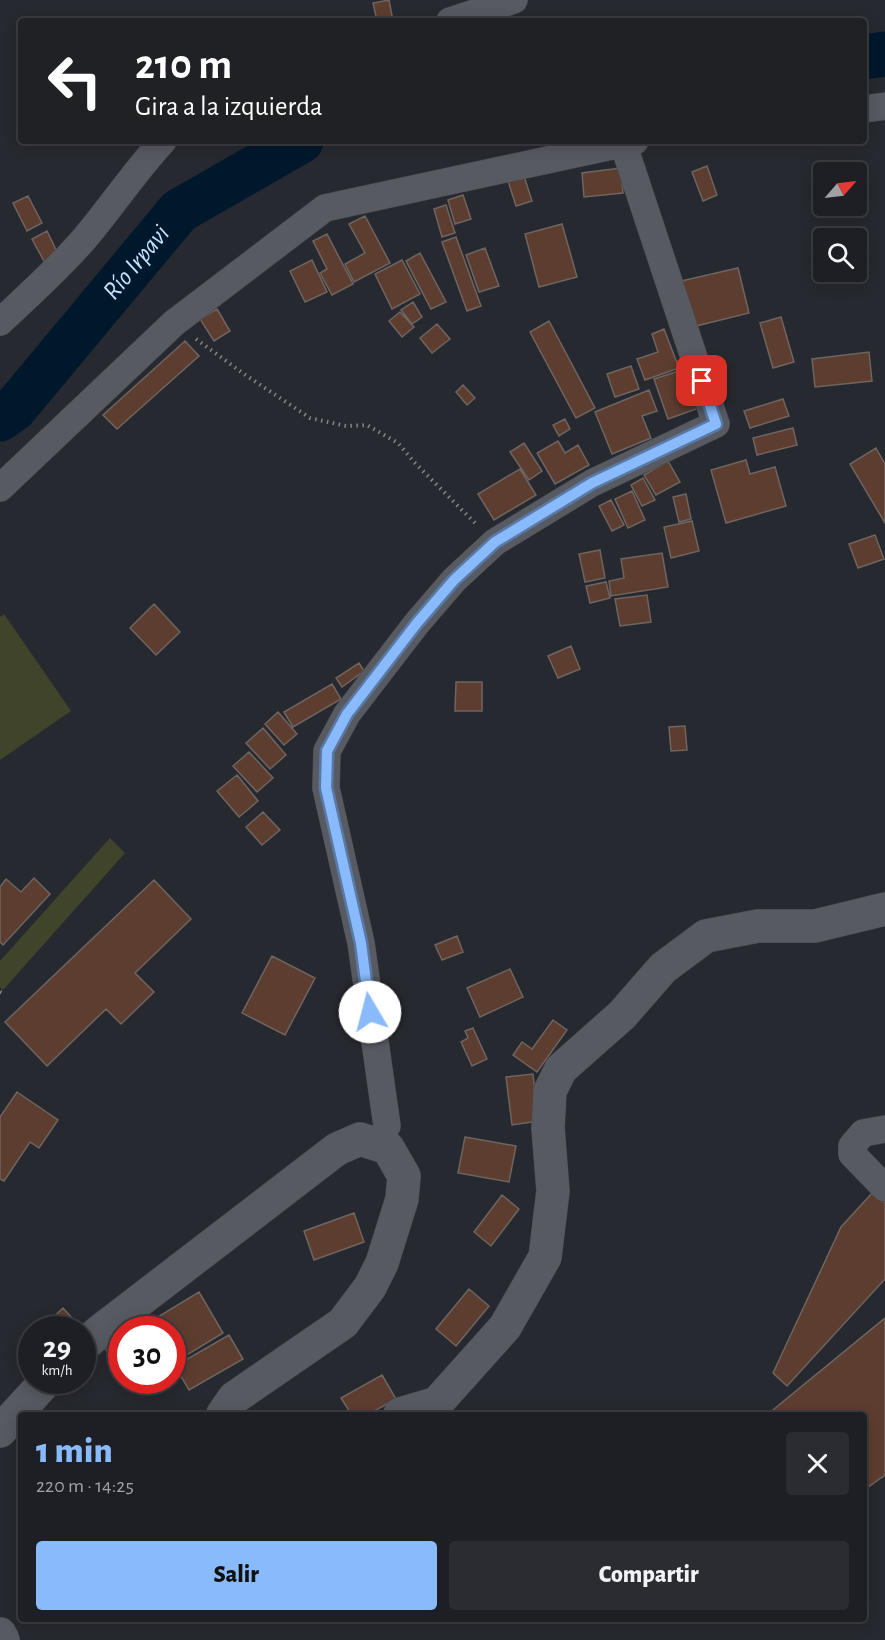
<!DOCTYPE html>
<html lang="es">
<meta charset="utf-8">
<style>
:root{--surface:#1d1f24;--page:#2a2c31;--text:#f1f3f6;--muted:#a0a2a6;--line:#3b3d41;--accent:#89bafc}
body{margin:0;font-family:"Alegreya Sans",sans-serif;background:var(--page);color:var(--text);height:100vh;display:flex;flex-direction:column;font-size:22px;white-space:nowrap}
*{box-sizing:border-box;margin:0}
p{font-size:20px;color:var(--muted)}
.icon{flex:none;width:33px;height:33px;fill:none;stroke:currentColor;stroke-width:2;stroke-linecap:round;stroke-linejoin:round}
.map{position:relative;flex:1;overflow:hidden}
.details{position:absolute;left:18px;top:1412px;width:849px;height:210px;display:flex;flex-direction:column;background:var(--surface);border-radius:6px;box-shadow:0 3px 15px #0003,0 0 0 2px var(--line)}
.details>*{flex:none}
.banner{position:absolute;left:18px;top:18px;width:849px;height:126px;border-radius:6px;box-shadow:0 3px 15px #0003,0 0 0 2px var(--line);background:#202124;color:#fff;overflow:hidden}
.needle{width:39px;rotate:62deg}
.fabs{position:absolute;left:813px;top:162px;display:grid;gap:12px}
.fabs a{display:grid;place-items:center;width:54px;height:54px;border-radius:6px;background:var(--surface);box-shadow:0 3px 15px #0003,0 0 0 2px var(--line);font-size:30px}
.speed{position:absolute;left:18px;top:1316px;display:flex;gap:12px;font-size:30px;font-weight:700;text-align:center}
.speed>*{display:grid;place-content:center;width:78px;height:78px;border-radius:50%;background:var(--surface);box-shadow:0 3px 15px #0003,0 0 0 2px var(--line);line-height:1}
.speed small{font-size:15px;font-weight:400}
.speed .limit{border:9px solid #d22;background:#fff;color:#111}
.pin{position:absolute;display:grid;place-items:center;width:51px;height:51px;color:#fff;margin:-26px;border-radius:12px;box-shadow:0 3px 9px #0006}
.me{position:absolute;width:66px;margin:-33px;rotate:352deg;stroke-linejoin:round;filter:drop-shadow(0 0 4px #0008)}
.turn{display:flex;align-items:center;gap:21px;height:126px;padding:0 18px;font-size:27px}
.turn .icon{width:78px;height:78px;stroke-width:2.5}
.turn b{display:block;font-size:42px;line-height:51px}
.round{display:grid;place-items:center;flex:none;width:63px;height:63px;border-radius:6px;background:var(--page)}
.head{display:flex;align-items:center;justify-content:space-between;height:102px;padding:0 18px}
h1{font-size:36px;font-weight:800;line-height:45px;color:var(--accent)}
.cta{display:flex;gap:12px;margin-top:auto;padding:12px 18px}
.cta a{flex:1;height:69px;border-radius:6px;background:var(--accent);color:#111;font-size:24px;font-weight:800;line-height:69px;text-align:center}
.cta a+a{background:var(--page);color:var(--text)}
.map>svg:first-child{display:block}
.green{fill:#40442a}
.lines{fill:none;stroke-linecap:round;stroke-linejoin:round}
.river{stroke:#00182c;stroke-width:45}
.building{fill:#5d3d2f;stroke:#6e6561;stroke-width:1.5}
.minor-casing{stroke:#45474c;stroke-width:28}
.tertiary-casing{stroke:#45474c;stroke-width:34}
.path{stroke:#84868b;stroke-width:4;stroke-dasharray:1.5 4.5;stroke-linecap:butt}
.minor{stroke:#585a62;stroke-width:27}
.tertiary{stroke:#585a62;stroke-width:33}
.route-casing{stroke:#5979a4;stroke-width:15}
.route{stroke:#89bafc;stroke-width:10}
.labels{text-anchor:middle;dominant-baseline:central;stroke-width:4.5;stroke-linejoin:round;paint-order:stroke}
.water-label{font-size:26px;font-style:italic;fill:#c5e3fe;stroke:#272930}
</style>
<div class="map">
<svg width="885" height="1640" viewBox="0 0 885 1640">
<rect width="100%" height="100%" fill="#272930"/>
<!-- green -->
<path class="green" d="M4 614 71 711 0 760V617Z
M110 838 125 853 3 990 0 987V961Z"/>
<g class="lines">
<!-- river -->
<g class="river">
<path d="M864 57 885 54"/>
<path id="s1" d="M0 419 14 409 179 211 301 141"/>
</g>
</g>
<!-- building -->
<path class="building" d="M389 0 393 21H377L373 3Z
M707 166 717 195 703 201 692 172Z
M621 168 623 193 584 197 582 173Z
M524 176 532 201 516 206 508 181Z
M463 195 471 219 455 224 448 200Z
M28 196 42 223 27 231 13 203Z
M446 205 455 233 442 237 434 209Z
M365 216 390 263 354 282 345 264 365 253 349 224Z
M562 224 577 277 539 287 525 234Z
M47 231 59 256 45 263 32 239Z
M327 234 353 284 332 295 320 273 327 269 313 241Z
M456 237 481 306 467 311 442 242Z
M485 248 499 286 479 292 466 255Z
M420 253 446 302 431 309 406 261Z
M312 260 327 292 305 302 290 271Z
M402 260 420 294 392 309 375 274Z
M738 268 749 313 692 327 681 281Z
M413 302 422 317 412 324 401 310Z
M217 309 230 331 214 341 200 319Z
M400 312 414 327 402 337 389 321Z
M781 317 794 362 773 368 760 323Z
M549 321 595 408 576 418 530 332Z
M437 324 450 339 432 353 420 338Z
M664 329 679 368 645 380 637 359 658 352 652 334Z
M185 341 199 356 117 429 103 415Z
M869 352 872 381 815 387 812 359Z
M631 366 639 389 615 397 607 374Z
M685 369 699 408 668 419 654 379Z
M463 385 475 398 467 405 456 392Z
M649 390 657 411 642 416 651 438 612 454 595 412Z
M783 399 789 416 750 428 744 411Z
M565 419 570 429 559 436 553 425Z
M793 428 797 445 757 455 753 438Z
M558 441 565 453 578 445 589 465 555 484 537 453Z
M524 443 542 471 529 480 510 452Z
M876 448 885 464V523L850 464Z
M746 460 750 474 775 467 786 506 726 523 711 470Z
M668 461 680 482 656 495 644 475Z
M520 469 536 495 494 520 478 494Z
M643 478 655 500 642 506 631 485Z
M632 491 645 520 628 528 615 499Z
M686 494 691 519 679 522 673 497Z
M611 500 624 525 612 531 599 506Z
M692 521 699 551 671 558 664 527Z
M875 535 884 559 858 568 849 544Z
M600 550 605 578 585 582 579 554Z
M662 553 668 587 611 596 609 581 624 578 621 559Z
M606 582 610 598 590 603 586 586Z
M647 595 651 622 620 626 615 599Z
M154 604 180 632 156 655 130 628Z
M571 646 580 669 558 678 548 656Z
M359 663 364 671 342 687 336 678Z
M456 682H482V711H455Z
M332 684 341 699 293 727 284 712Z
M278 712 297 734 284 745 265 724Z
M685 726 687 750 671 751 669 727Z
M263 728 286 755 270 769 246 743Z
M249 752 273 778 257 792 233 766Z
M237 775 258 801 239 817 217 791Z
M263 812 280 830 262 845 246 827Z
M34 878 50 894 3 945 0 942V887L6 879 21 892Z
M154 880 191 919 135 973 154 992 121 1024 106 1009 47 1066 5 1022Z
M457 936 463 952 442 960 435 945Z
M272 956 315 978 285 1035 242 1013Z
M510 969 523 997 480 1017 467 988Z
M553 1020 567 1030 537 1072 513 1055 522 1042 532 1049Z
M473 1028 487 1059 472 1066 461 1042 468 1038 465 1031Z
M533 1074 538 1121 512 1125 506 1077Z
M17 1092 58 1120 39 1148 30 1142 4 1181 0 1179V1117Z
M465 1137 516 1146 509 1182 458 1173Z
M873 1192 885 1203V1279L787 1386 773 1373 841 1227Z
M502 1195 519 1209 491 1246 474 1232Z
M354 1213 364 1242 314 1260 304 1231Z
M469 1289 489 1306 456 1346 436 1329Z
M199 1292 223 1333 172 1364V1329H138Z
M63 1308 74 1320 65 1329H41Z
M885 1318V1475L864 1490V1414H768Z
M229 1335 243 1359 189 1390 175 1366Z
M122 1339V1376L105 1348Z
M382 1375 396 1399 369 1414H351L341 1398Z
M124 1380H145L130 1389Z"/>
<g class="lines">
<defs>
<path id="minor" d="M450 21 514 0
M864 109 885 106
M0 322C29 295 59 268 85 238 112 206 135 171 163 141
M0 488 174 323 325 208 635 141
M387 1126 361 943 326 788 327 751 347 714 417 623 454 580 495 542 592 483 716 424 623 143
M885 1129 863 1133 852 1146V1154L885 1188"/>
<path id="tertiary" d="M82 1347 100 1331 337 1149 360 1139 388 1148 404 1176 402 1199 382 1263 370 1287 343 1323 234 1398 223 1414
M400 1414 437 1403 505 1327 545 1257 553 1191 548 1128 550 1091 561 1069 622 1015 663 968 706 936 758 926H815L885 909
M0 1431 47 1380
M0 1634 3 1640"/>
</defs>
<!-- minor casing -->
<use href="#minor" class="minor-casing"/>
<!-- tertiary casing -->
<use href="#tertiary" class="tertiary-casing"/>
<!-- path -->
<path class="path" d="M196 339 244 374 310 418 346 426 367 425 398 443 414 462 477 525
M0 992 5 995"/>
<!-- minor -->
<use href="#minor" class="minor"/>
<!-- tertiary -->
<use href="#tertiary" class="tertiary"/>
</g>
<g class="lines">
<defs>
<path id="route" d="M370 1012 361 943 326 788 327 751 347 714 417 623 454 580 495 542 592 483 716 424 702 381"/>
</defs>
<!-- route casing -->
<use href="#route" class="route-casing"/>
<!-- route -->
<use href="#route" class="route"/>
</g>
<g class="labels">
<!-- water labels -->
<g class="water-label">
<text stroke="none"><textPath href="#s1" startOffset="208">Río Irpavi</textPath></text>
</g>
</g>
</svg>
<div class="fabs">
<a><svg class="needle" viewBox="-14 -14 28 28"><path d="M0-13l5 13h-10z" fill="#e53935"/><path d="M0 13l5-13h-10z" fill="#a0a2a6"/></svg></a>
<a><svg class="icon" aria-label="search" viewBox="0 0 24 24"><circle cx="10" cy="10" r="6"/><path d="M15 15l6 6"/></svg></a>
</div>
<div class="speed"><div>29<small>km/h</small></div><div class="limit">30</div></div>
<div class="pin" style="left:702px;top:381px;background:#d93025"><svg class="icon" aria-label="arrive" viewBox="0 0 24 24"><path d="M6 21V4h12l-3 4 3 4H6"/></svg></div>
<svg class="me" style="left:370px;top:1012px" viewBox="-20 -20 40 40"><circle r="19" fill="#fff"/><path d="M0-13L10 11 0 6-10 11z" fill="#89bafc"/></svg>
<div class="banner">
<div class="turn"><svg class="icon" aria-label="left" viewBox="0 0 24 24"><path d="M17 20v-9H6M10 6l-5 5 5 5"/></svg><div><b>210 m</b>Gira a la izquierda</div></div>
</div>
<section class="details">
<div class="head"><div><h1>1 min</h1><p>220 m · 14:25</p></div><a class="round"><svg class="icon" aria-label="close" viewBox="0 0 24 24"><path d="M6 6l12 12M18 6L6 18"/></svg></a></div>
<div class="cta"><a>Salir</a><a>Compartir</a></div>
</section>
</div>
